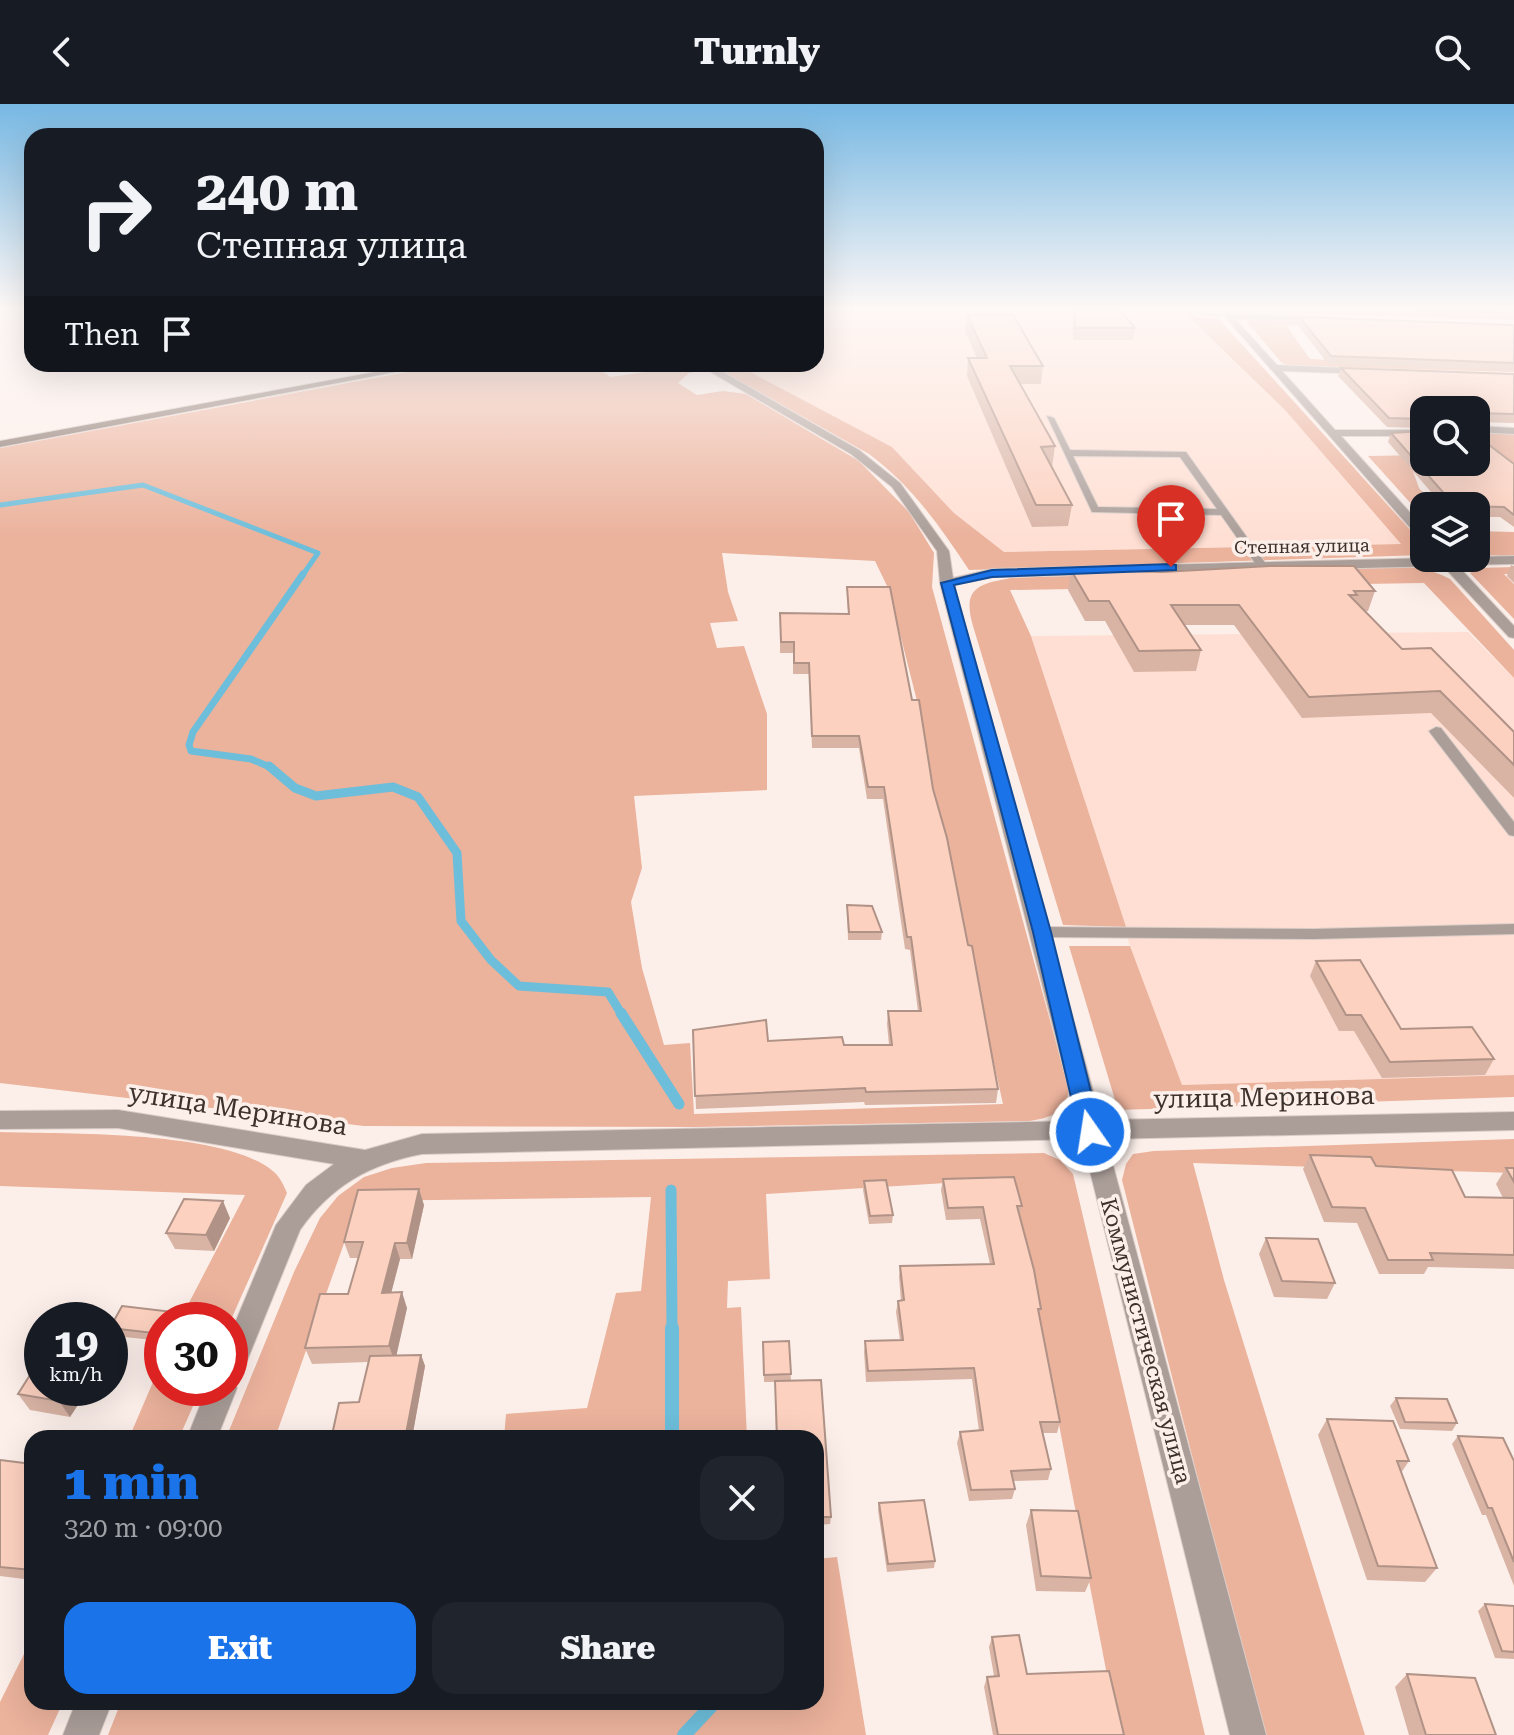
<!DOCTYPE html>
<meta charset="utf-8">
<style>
:root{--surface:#171b24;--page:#20242c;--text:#f1f3f6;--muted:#9ea1a6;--accent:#1a73e8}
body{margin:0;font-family:"Roboto Serif",serif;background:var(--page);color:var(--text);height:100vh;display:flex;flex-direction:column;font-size:30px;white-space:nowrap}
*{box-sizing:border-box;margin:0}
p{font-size:26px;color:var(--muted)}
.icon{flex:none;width:44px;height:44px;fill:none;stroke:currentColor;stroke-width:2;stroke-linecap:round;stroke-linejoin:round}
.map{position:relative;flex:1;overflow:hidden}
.sheet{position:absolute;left:24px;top:1326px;width:800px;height:280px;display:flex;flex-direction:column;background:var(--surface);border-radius:24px;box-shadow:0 8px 32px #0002}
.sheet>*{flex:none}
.guide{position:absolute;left:24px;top:24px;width:800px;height:244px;border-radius:24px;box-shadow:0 8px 32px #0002;background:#171b24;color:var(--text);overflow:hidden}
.fabs{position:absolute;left:1410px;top:292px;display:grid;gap:16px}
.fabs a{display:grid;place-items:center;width:80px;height:80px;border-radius:16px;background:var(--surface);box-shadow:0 8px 32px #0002;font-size:40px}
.speed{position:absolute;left:24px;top:1198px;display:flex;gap:16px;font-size:40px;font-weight:700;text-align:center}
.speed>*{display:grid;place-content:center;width:104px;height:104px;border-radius:50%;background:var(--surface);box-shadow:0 8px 32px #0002;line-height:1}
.speed small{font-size:20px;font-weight:400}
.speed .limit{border:12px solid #d22;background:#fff;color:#111}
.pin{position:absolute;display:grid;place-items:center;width:68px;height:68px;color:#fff;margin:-82px -34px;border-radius:50% 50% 50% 0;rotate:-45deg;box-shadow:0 0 8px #0007}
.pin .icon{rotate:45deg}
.me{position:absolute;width:88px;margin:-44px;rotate:347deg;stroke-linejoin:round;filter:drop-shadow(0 0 6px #0008)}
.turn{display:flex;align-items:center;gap:28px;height:168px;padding:0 40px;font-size:36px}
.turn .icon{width:104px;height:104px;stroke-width:2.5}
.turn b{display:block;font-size:56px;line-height:68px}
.then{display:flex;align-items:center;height:76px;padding:0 40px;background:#0003;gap:16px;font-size:30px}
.round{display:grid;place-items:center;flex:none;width:84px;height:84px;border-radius:24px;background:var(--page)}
.headline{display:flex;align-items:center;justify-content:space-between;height:136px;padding:0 40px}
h1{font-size:48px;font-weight:800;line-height:60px;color:var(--accent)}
.cta{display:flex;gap:16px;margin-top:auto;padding:16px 40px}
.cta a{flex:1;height:92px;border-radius:24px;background:var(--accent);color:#fff;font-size:32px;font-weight:800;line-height:92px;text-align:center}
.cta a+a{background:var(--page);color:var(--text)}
header{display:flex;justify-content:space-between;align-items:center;height:104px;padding:0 40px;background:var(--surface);font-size:36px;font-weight:800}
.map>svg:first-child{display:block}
.built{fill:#ffdfd3}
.green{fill:#ebb29c;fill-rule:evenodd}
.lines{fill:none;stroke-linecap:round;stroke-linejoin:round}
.stream-far4{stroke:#6dbedb;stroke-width:5}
.stream-far3{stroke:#6dbedb;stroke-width:7}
.stream-far2{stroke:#6dbedb;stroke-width:9}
.stream-far1{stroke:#6dbedb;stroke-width:11}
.stream{stroke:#6dbedb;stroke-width:14}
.lane-casing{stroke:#dacdc8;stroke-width:2}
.street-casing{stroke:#dacdc8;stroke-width:2}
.secondary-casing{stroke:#dacdc8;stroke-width:2}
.lane{fill:#ab9e99;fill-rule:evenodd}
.street{fill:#ab9e99;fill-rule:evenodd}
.secondary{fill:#89766e;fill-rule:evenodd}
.wall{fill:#d9b4a5}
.shaded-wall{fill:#b09286}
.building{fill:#fcd1c0;stroke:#b09286;stroke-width:2}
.route{fill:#1a73e8;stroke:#114b97;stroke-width:2}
.labels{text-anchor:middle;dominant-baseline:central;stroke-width:7;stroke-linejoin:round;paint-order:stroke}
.far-street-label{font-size:18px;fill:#3d312c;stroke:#fcefea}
.street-label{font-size:22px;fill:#3d312c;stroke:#fcefea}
.near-street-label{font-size:26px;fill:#3d312c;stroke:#fcefea}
</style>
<header><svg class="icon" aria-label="back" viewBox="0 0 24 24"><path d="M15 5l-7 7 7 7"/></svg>Turnly<svg class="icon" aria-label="search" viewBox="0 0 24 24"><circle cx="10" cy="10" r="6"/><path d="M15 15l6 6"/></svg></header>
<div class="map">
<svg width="1514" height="1631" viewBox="0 0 1514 1631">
<rect width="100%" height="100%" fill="#fcefea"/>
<!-- built -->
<path class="built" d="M816 206H1182L1285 306 1401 440 1004 448 954 409 892 343 735 260H816Z
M1468 528 1514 574V971L1181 981 1130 842 1031 532Z"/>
<!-- green -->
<path class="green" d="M1182 206H1190L1198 214H1218L1424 441V451L969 466C940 422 911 381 869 350L709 260H735L892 343 954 409 1004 448 1401 440 1285 306Z
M1252 215 1514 224V228L1286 221 1310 255 1514 264V268L1289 262 1282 259 1246 217Z
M450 260H590L611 273 693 261 701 267 689 269 678 279 697 291 723 287 746 290 859 357 909 408 934 449 932 483 1069 986C1066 1009 1050 1014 1029 1017L696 1023 364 1022 0 979V344ZM722 449 875 457 889 486 919 605 924 645 1003 1000 694 1010 690 939 664 941 642 864 631 798 642 764 634 692 767 686V610L744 542 717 544 710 519 738 517 728 488Z
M1476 328 1514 329V360L1410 359 1419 384 1435 402H1424V414L1368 352 1424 351V358H1476Z
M1476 427 1514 428V452L1476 451Z
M1514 463V470H1504L1514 480V515L1470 469 1477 464Z
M1322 464C1362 464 1415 455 1450 475L1514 546V574L1424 479 1010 486 1031 532 1126 823 1063 821 973 522C962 484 978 480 1011 474Z
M1069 842H1130L1182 981 1514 971V993L1118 1006Z
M0 1028C64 1030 227 1026 274 1068 280 1073 284 1082 287 1089L230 1218 180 1216 245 1091 0 1082Z
M1514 1035V1069L1193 1059 1224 1176 1365 1631H1263L1122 1076 1126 1060 1133 1050 1154 1047Z
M1044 1049 1060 1056 1073 1070 1205 1631H1123L1107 1571 1012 1075 766 1090 770 1175 728 1177 727 1204 741 1203 747 1334H504L506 1310 587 1304 616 1189 641 1187 651 1093 359 1097 275 1334H226L294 1168 320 1114 338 1092 364 1073 392 1064 426 1059Z
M162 1257V1284H201L179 1334H129Z
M837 1453 866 1631H108L121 1598H816V1455Z
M32 1534V1598H63L48 1631H0V1598Z"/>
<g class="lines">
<!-- stream-far4 -->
<path class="stream-far4" d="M0 401 143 381 318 449 302 472"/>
<!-- stream-far3 -->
<path class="stream-far3" d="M272 664 251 655 191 647 189 641 193 628 303 470"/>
<!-- stream-far2 -->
<path class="stream-far2" d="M269 662 295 684 316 692 393 683 418 693 457 749 461 817 491 856 519 882 608 888 622 911"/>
<!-- stream-far1 -->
<path class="stream-far1" d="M621 909 679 1000
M671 1086 672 1226"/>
<!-- stream -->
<path class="stream" d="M672 1224V1334
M684 1631 715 1598"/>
<defs>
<path id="lane" d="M1193 206 1232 212H1201Z
M621 260 635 263 683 260 634 267Z
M1047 312 1054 314 1070 346 1186 348 1266 460 1257 462 1221 411 1092 408ZM1073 352 1180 353 1217 405 1098 403Z
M1436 623 1441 624 1514 718V732L1509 731 1431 630 1429 627Z
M1514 820V830L1314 835 1042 833 1034 828 1042 823 1314 825Z"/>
<path id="street" d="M1219 206H1227L1231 210 1329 213 1326 217 1235 215 1277 261 1368 265 1365 270 1282 267 1335 326H1424V332H1341L1424 424V436L1420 435Z
M697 260H709L859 346 900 379 949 447 953 474 992 465 1514 452V460L1457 461 1514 522V534L1509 533 1443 462 992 473 954 481 1101 1016 1514 1008V1026L1106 1035 1266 1631H1230L1082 1035 422 1050C370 1060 331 1082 300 1126L240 1274 233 1277 237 1284 217 1334H187L207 1284H230V1231L276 1121 306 1081 334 1060 118 1024 0 1025V1007L118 1006 365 1046 422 1030 1077 1017 940 479 937 447 892 383 851 350Z
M1476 322 1514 324V330L1476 328Z
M76 1598H112L99 1631H63Z"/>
<path id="secondary" d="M418 260H438L0 343V337Z"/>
</defs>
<!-- lane casing -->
<use href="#lane" class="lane-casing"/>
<!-- street casing -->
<use href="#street" class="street-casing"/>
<!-- secondary casing -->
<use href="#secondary" class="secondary-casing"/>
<!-- lane -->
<use href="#lane" class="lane"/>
<!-- street -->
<use href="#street" class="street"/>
<!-- secondary -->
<use href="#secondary" class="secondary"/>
</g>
<!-- wall -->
<path class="wall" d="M1072 206H1120L1135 224 1133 236H1073Z
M1281 206H1514V216L1284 209Z
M967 211 1043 262 1041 280H1020L1055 342 1052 363 1072 401 1068 422 1032 423 967 272 968 254H977L965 228Z
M1299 213 1514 221V267L1328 260 1297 220Z
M1341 264 1514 270V319L1476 318V306H1424V324L1387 323 1338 272Z
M1391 329 1514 360V423L1500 413H1476V402H1443L1388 338Z
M1511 461 1514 462V479L1507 472Z
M1071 466 1375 487 1368 507H1364L1402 545 1514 628V694L1431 609 1302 614 1234 521H1184L1201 546 1196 567 1134 568 1105 517H1085L1068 486Z
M847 483 912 596 968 841 998 985 996 999 865 1001 864 998 696 1005 693 926 768 937 844 941H889L887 920 888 907H918L910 846 905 845 883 695H867L859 644H812L809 570H793V549H780V509L848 510Z
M847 801 882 828 881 836H848Z
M1316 857 1401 925 1494 955 1485 971 1382 974 1354 927H1339L1310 872Z
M1310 1051 1376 1062 1465 1093 1503 1094 1496 1080 1506 1064H1514V1165L1428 1163 1424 1170H1379L1357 1119 1324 1118 1303 1065Z
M943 1075 1022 1102 1019 1112 1041 1205 1039 1212 1060 1318 1057 1329H1043L1051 1365 1048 1376 1013 1377 1015 1385 1012 1395 969 1397 957 1339 960 1328 979 1327 972 1275 866 1278 864 1248 865 1237 900 1236 896 1208 898 1197H901L899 1173 900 1162 990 1160 980 1115 946 1116 941 1086Z
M864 1077 893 1111 892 1119 869 1120 863 1086Z
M424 1101 412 1155H400L391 1189 407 1204 396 1251H421L425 1262 412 1334H273L332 1331 359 1298 368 1258 312 1260 305 1244 348 1190 358 1154H350L344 1138Z
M230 1114 214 1147 175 1145 166 1129Z
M1266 1134 1335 1179 1327 1195 1274 1193 1259 1150Z
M173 1208 177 1216H162V1237L115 1232 110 1224Z
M789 1237 791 1277 821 1276 831 1413 830 1420 818 1421 819 1439H816V1334H776L775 1278H764L763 1238Z
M42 1284H89L70 1313 30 1306 18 1290Z
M1396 1294 1457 1319 1452 1327 1400 1325 1390 1302Z
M1327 1315 1409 1357 1401 1369 1437 1464 1425 1478 1367 1476 1318 1331Z
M1458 1332 1514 1357V1482L1486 1411H1482L1452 1340Z
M0 1356 32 1360V1476L0 1472Z
M879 1399 935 1457 934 1464 887 1468 878 1406Z
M1031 1406 1091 1474 1085 1488 1036 1487 1026 1421Z
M1485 1500 1514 1502V1555L1495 1554 1478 1507Z
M992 1533 1027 1570 1124 1631H993L984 1583 987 1573 994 1572 989 1543Z
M1407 1570 1496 1631H1409L1395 1583Z"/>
<!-- shaded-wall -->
<path class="shaded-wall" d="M419 1085 424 1101 412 1155 407 1139Z
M223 1097 230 1114 214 1147 206 1131Z
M395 1139 400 1155 387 1205 382 1189Z
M402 1188 407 1204 395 1258 389 1242Z
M173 1208 177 1216H169Z
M421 1251 425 1262 412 1334H408L406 1330Z
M68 1284H89L70 1313 59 1297Z"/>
<!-- building -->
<path class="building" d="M1075 206H1120L1135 224H1075Z
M1411 206H1514V209Z
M967 211H1013L1043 262H1010L1055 342 1041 343 1072 401H1036L968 254H987Z
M1299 213 1514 221V259L1331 252Z
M1341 264 1514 270V310L1476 309V306H1424V315L1389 314Z
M1424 327V358H1476V331L1514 360V411L1504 403 1455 402 1391 329Z
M1270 462H1354L1375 487H1354L1357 491H1349L1402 545 1431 544 1514 628V661L1440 587 1309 593 1239 501H1171L1201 546 1139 547 1109 497H1089L1071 466 1162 468Z
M847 483H890L912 596H919L933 685 947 734 968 841 972 842 998 985 866 988 865 984 695 992 693 926 766 916 768 937 842 933 844 941H892L888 907H921L911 833H907L884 683H868L859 632H812L809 559H794V538H781L780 509 849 510Z
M847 801 872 802 882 828H849Z
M1360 856 1401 925 1472 923 1494 955 1390 958 1361 911H1346L1316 857Z
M1310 1051 1371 1053 1376 1062 1452 1066 1465 1093 1514 1094V1151L1430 1149 1433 1156H1388L1365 1104 1332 1103Z
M1506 1064H1514V1078Z
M1014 1073 1022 1102H1017L1034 1166 1041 1205H1038L1060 1318H1040L1051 1365 1011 1367 1015 1385 971 1386 960 1328 983 1326 974 1264 868 1267 865 1237 903 1236 898 1197 904 1196 900 1162 994 1160 983 1103 948 1104 943 1075Z
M886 1076 893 1111 870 1112 864 1077Z
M419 1085 407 1139H395L382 1189 402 1188 389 1242 305 1244 320 1190H348L363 1138H344L358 1086Z
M184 1095 223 1097 206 1131 166 1129Z
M1266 1134 1318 1135 1335 1179 1282 1177Z
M122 1202 173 1208 169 1216H162V1230L110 1224Z
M789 1237 791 1270 764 1271 763 1238Z
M421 1251 406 1330 367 1332 366 1334H273L332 1331 339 1299 359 1298 370 1252Z
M42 1252V1284H68L59 1297 18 1290Z
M821 1276 831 1413H818L819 1432H816V1334H777L775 1277Z
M1396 1294 1447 1295 1457 1319 1405 1318Z
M1327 1315 1393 1317 1409 1357H1397L1437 1464 1378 1462Z
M1458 1332 1503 1334 1514 1357V1458L1492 1404H1488Z
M0 1356 32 1360V1466L0 1463Z
M924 1396 935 1457 888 1460 879 1399Z
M1031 1406 1078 1407 1091 1474 1041 1472Z
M1485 1500 1514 1502V1548L1502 1547Z
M1019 1531 1027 1570 1109 1567 1124 1631H998L987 1573 999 1572 992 1533Z
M1407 1570 1475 1574 1496 1631H1426Z"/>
<!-- sky -->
<linearGradient id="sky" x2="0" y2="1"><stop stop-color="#77b8e3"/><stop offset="0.47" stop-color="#fef8f6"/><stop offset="1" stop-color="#fef8f6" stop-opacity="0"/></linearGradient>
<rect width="1514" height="434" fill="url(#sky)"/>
<!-- route -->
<path class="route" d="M1171 460 1176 461V466L992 473 954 481 1051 828 1101 1028 1098 1034 1090 1036 1082 1034 1079 1028 1033 828 941 479 992 466Z"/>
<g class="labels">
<!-- far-street labels -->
<g class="far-street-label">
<text transform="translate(1302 442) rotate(-1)">Степная улица</text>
</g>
<!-- street labels -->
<g class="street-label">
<text transform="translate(1146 1237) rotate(75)">Коммунистическая улица</text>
</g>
<!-- near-street labels -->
<g class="near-street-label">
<text transform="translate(1264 993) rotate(-1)">улица Меринова</text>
<text transform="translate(238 1005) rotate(9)">улица Меринова</text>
</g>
</g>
</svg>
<div class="fabs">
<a><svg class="icon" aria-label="search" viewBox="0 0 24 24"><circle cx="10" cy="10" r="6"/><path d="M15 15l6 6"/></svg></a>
<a><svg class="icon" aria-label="layers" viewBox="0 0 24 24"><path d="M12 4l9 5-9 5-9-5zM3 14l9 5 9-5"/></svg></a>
</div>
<div class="speed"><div>19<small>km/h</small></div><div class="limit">30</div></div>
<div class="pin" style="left:1171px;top:463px;background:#d93025"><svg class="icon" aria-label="arrive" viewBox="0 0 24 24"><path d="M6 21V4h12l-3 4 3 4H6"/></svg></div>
<svg class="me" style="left:1090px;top:1028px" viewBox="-20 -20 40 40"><circle r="17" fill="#1a73e8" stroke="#fff" stroke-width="3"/><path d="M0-11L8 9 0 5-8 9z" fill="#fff"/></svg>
<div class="guide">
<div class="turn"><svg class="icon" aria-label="right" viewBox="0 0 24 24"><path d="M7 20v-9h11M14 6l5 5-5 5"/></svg><div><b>240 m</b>Степная улица</div></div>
<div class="then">Then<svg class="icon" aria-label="arrive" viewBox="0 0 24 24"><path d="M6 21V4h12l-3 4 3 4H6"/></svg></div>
</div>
<section class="sheet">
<div class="headline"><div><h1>1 min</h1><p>320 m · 09:00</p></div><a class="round"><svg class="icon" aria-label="close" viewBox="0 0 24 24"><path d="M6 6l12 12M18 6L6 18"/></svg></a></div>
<div class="cta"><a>Exit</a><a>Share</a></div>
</section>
</div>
